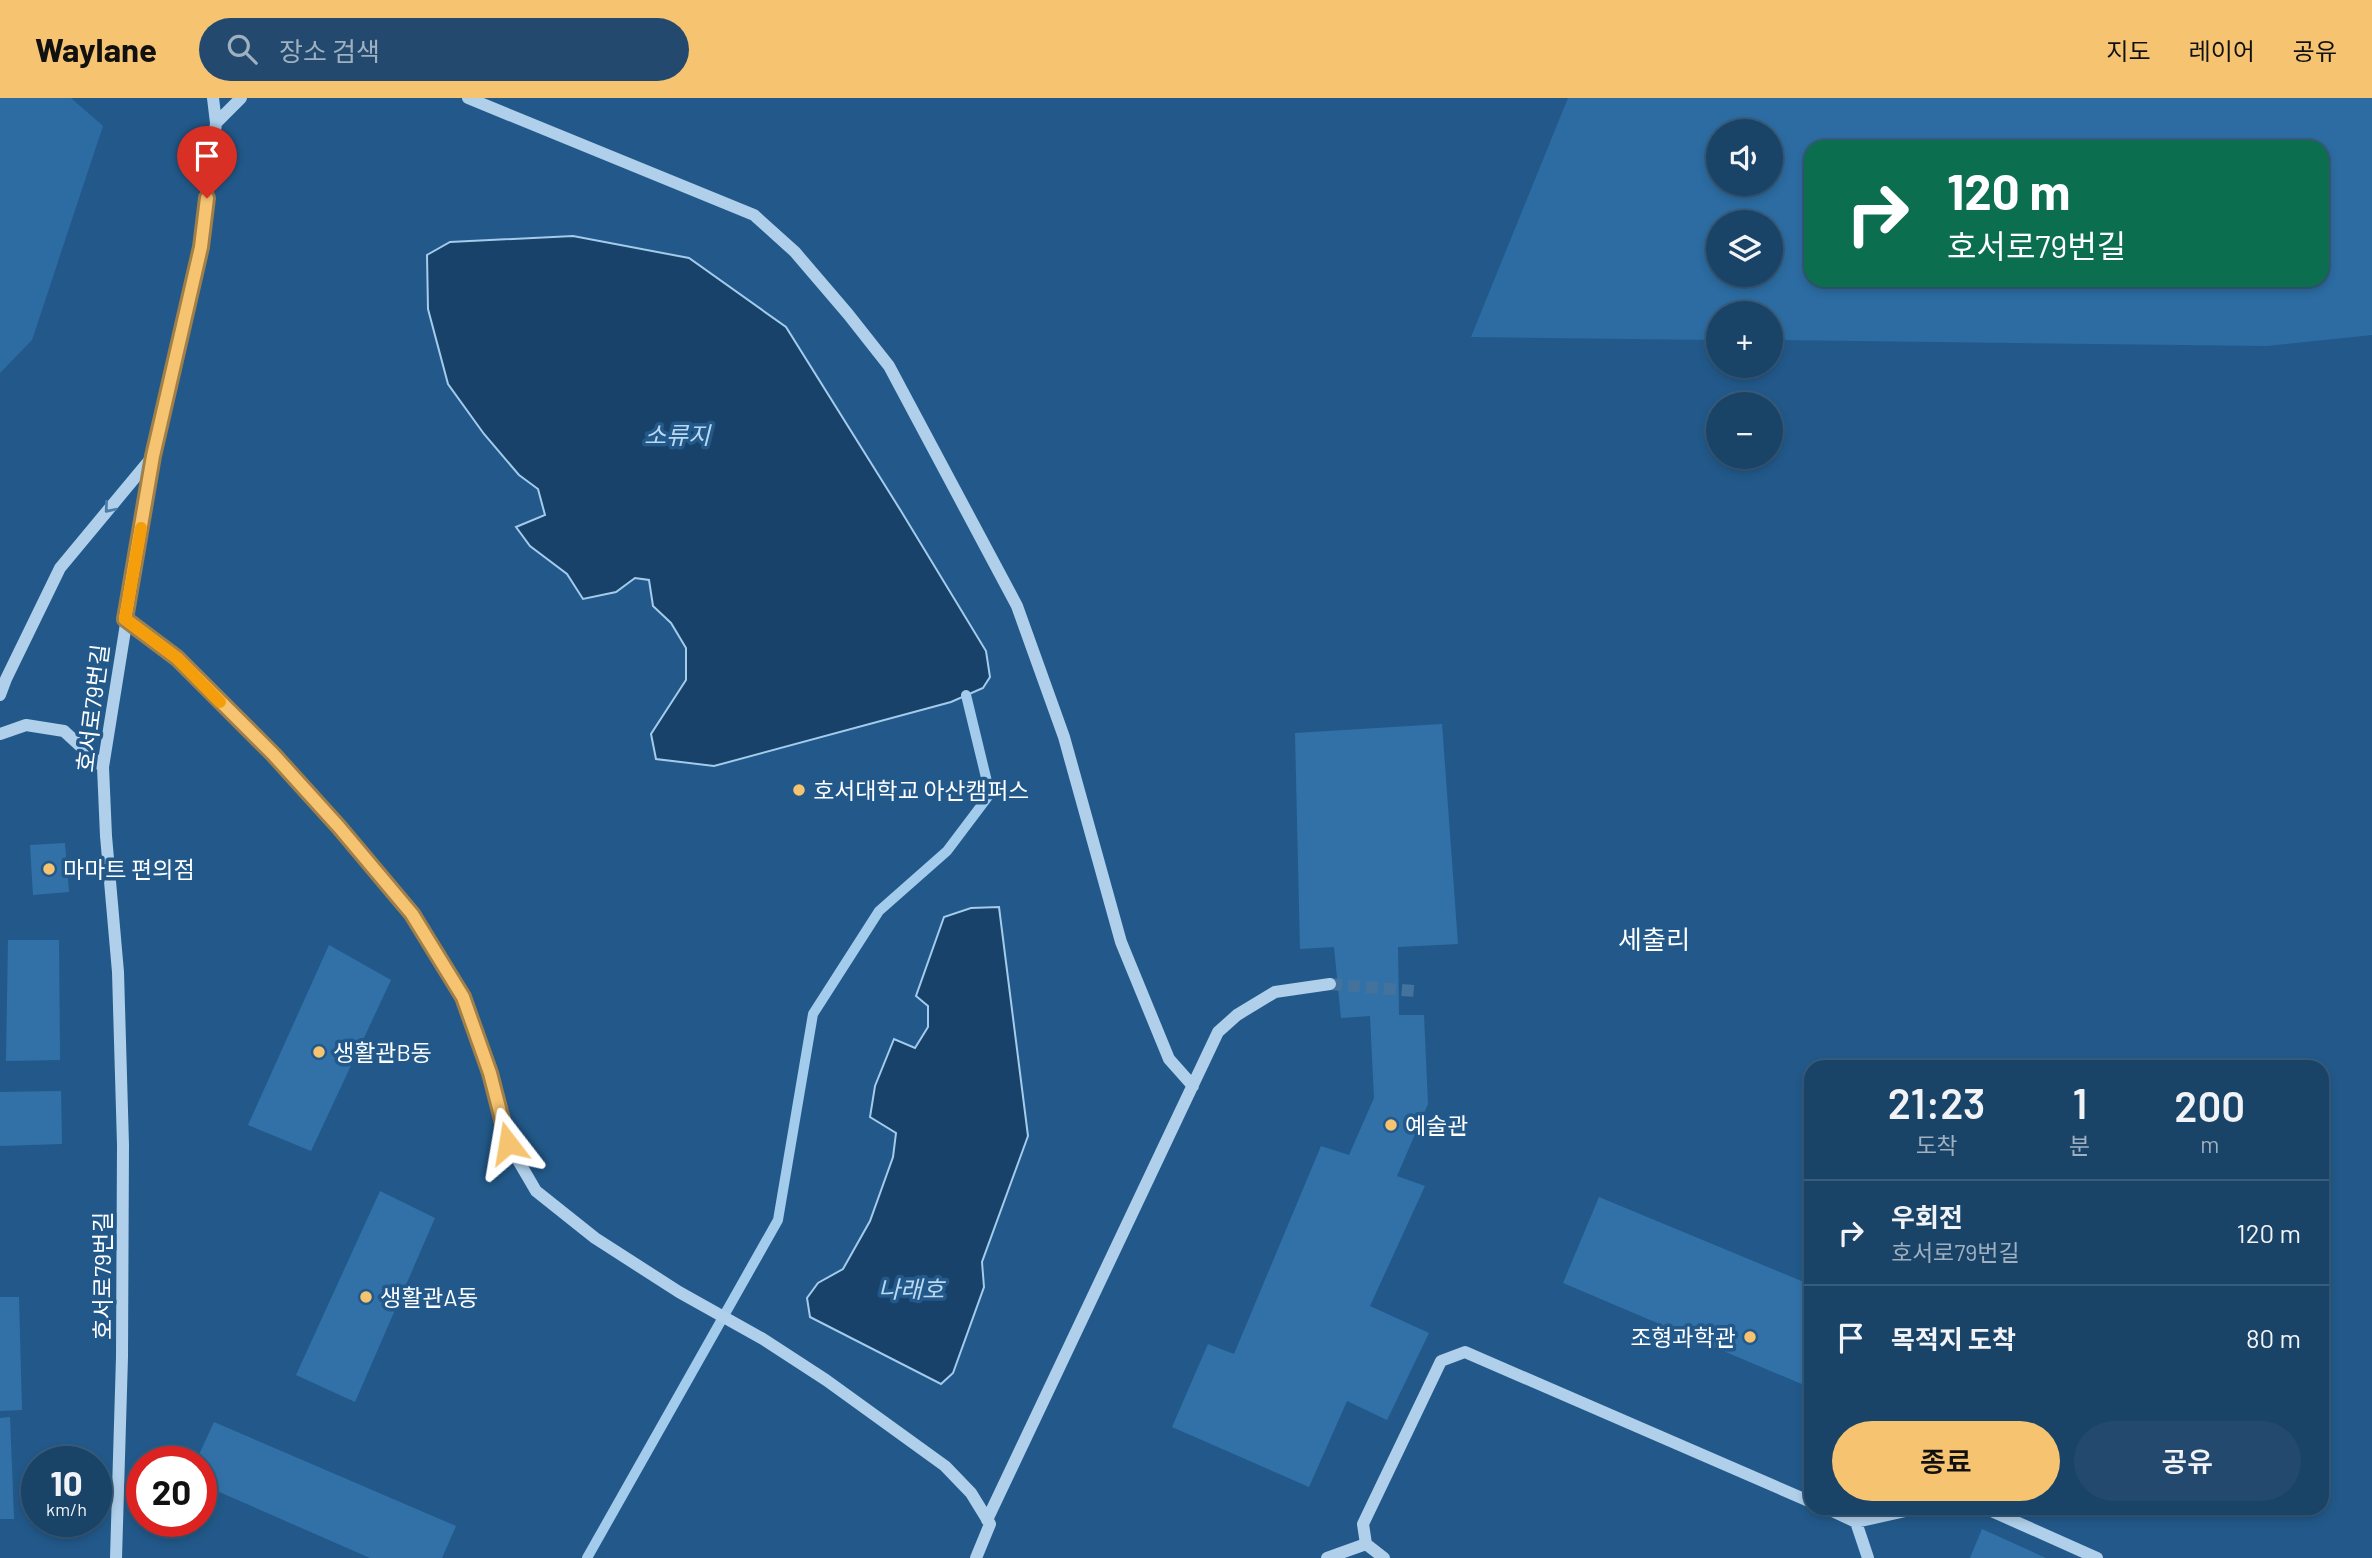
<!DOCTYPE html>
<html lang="ko">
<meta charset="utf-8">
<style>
:root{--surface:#1a4368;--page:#234a6e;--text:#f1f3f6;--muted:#9fb0c0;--line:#385c7c;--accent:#f6c471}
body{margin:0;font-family:Barlow,"Noto Sans KR",sans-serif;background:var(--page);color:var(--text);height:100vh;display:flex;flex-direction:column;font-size:26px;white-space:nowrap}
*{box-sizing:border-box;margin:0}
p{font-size:23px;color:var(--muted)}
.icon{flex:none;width:38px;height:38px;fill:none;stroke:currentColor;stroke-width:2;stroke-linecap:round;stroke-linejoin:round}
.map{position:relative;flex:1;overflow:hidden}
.details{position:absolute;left:1804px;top:962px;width:525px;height:455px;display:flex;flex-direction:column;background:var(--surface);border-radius:21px;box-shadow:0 4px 10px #0003,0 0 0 2px var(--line)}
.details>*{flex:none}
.hud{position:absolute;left:1804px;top:42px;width:525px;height:147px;border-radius:21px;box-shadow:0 4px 10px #0003,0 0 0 2px var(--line);background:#0b6e4f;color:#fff;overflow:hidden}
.tools{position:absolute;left:1706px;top:21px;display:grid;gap:14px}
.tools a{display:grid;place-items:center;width:77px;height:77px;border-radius:50%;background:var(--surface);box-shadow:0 4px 10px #0003,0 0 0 2px var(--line);font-size:35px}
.speed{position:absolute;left:21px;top:1348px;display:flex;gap:14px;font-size:35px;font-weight:700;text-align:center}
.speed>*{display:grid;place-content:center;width:91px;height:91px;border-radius:50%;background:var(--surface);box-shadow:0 4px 10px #0003,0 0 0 2px var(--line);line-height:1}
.speed small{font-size:18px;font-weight:400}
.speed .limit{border:10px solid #d22;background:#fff;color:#111}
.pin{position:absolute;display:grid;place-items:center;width:60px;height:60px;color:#fff;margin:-72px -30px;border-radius:50% 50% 50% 0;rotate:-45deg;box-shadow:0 0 7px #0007}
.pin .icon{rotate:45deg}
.me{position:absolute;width:77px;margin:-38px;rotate:346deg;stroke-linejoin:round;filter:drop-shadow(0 0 5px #0008)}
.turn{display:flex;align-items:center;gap:24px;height:147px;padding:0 28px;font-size:32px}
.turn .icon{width:91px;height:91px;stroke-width:2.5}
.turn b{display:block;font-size:49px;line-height:60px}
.eta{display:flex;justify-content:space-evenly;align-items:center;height:119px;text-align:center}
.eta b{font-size:42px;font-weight:600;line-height:49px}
.button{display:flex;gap:14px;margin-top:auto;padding:14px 28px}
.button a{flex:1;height:80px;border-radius:42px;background:var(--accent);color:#111;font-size:28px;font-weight:600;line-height:80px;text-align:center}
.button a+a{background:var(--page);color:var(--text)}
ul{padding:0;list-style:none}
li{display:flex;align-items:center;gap:21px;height:105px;padding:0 28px;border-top:2px solid var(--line)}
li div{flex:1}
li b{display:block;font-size:26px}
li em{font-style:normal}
header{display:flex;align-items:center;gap:42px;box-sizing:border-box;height:98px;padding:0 35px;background:var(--accent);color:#111}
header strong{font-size:33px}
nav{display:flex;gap:38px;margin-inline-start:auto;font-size:24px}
.search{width:490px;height:63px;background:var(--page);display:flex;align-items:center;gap:18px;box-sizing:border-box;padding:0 24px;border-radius:38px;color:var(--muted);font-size:26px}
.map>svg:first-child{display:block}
.green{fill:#2c6ca2;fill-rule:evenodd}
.water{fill:#184269;stroke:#a3cbeb;stroke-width:2}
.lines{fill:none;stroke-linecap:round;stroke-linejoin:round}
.stream{stroke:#a3cbeb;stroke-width:10}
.building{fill:#3271a7}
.minor-tunnel{stroke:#43729c;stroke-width:12;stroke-dasharray:12 6;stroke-linecap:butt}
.minor{stroke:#afcfea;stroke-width:12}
.oneway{stroke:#4c7ca7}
.route-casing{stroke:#a07f49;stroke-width:18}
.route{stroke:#f6c471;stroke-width:12}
.slow{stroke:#f59e0b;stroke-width:12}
.poi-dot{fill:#f6c471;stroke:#22598a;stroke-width:2.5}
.labels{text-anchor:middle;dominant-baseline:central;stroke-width:7;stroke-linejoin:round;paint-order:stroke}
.street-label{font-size:23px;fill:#fff;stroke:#22598a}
.poi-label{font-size:23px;fill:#fff;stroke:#22598a;text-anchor:start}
.water-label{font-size:24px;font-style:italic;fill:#bad9f1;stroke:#22598a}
.quarter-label{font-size:26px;fill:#fff;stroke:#22598a}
</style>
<header>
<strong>Waylane</strong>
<div class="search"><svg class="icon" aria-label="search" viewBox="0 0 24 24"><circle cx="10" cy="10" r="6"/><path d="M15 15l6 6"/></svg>장소 검색</div>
<nav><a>지도</a><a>레이어</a><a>공유</a></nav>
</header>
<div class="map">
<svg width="2372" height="1460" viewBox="0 0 2372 1460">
<rect width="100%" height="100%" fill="#22598a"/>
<!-- green -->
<path class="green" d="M0 0H71L103 28 32 242 0 275Z
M1568 0H2372V237L2267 248 1771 242V215H1718V242L1471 239ZM1718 33H1771V86H1718ZM1811 49H2322V182H1811ZM1718 124H1771V177H1718Z"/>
<!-- water -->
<path class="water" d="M573 138 689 160 786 229 901 413 986 553 990 579 983 590 951 604 714 668 656 661 651 636 686 582V550L671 525 653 508 649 482 635 480 616 494 583 501 567 476 530 448 516 429 545 417 538 391 519 377 484 336 448 286 428 211 427 157 450 144Z
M999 809 1028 1038 982 1164 984 1189 953 1275 941 1286 810 1219 807 1200 818 1185 843 1171 870 1123 893 1059 896 1035 870 1019 875 988 894 941 915 950 928 929V908L916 898 944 819 971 810Z"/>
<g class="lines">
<!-- stream -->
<path class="stream" d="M587 1460 778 1122 813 916 879 813 947 753 990 696 966 597"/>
</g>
<!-- building -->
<path class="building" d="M1442 626 1458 846 1398 849 1399 917H1424L1428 1006 1397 1078 1425 1088 1370 1208 1429 1235 1387 1322 1347 1303 1309 1389 1172 1329 1208 1246 1234 1256 1321 1048 1349 1057 1374 1000 1370 918 1341 920 1334 849 1300 851 1295 635Z
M65 745 69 794 33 797 30 747Z
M8 842H59L60 962 6 963Z
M329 847 391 882 311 1053 248 1027Z
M61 993 62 1046 0 1048V994Z
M380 1093 435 1120 355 1304 296 1277Z
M1599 1099 1811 1187V1290L1563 1185Z
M0 1199H19L22 1312 0 1313Z
M10 1319 14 1421H0V1320Z
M214 1324 456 1428 442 1460H370L201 1386V1363H196Z
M1982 1431 2046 1460H1970Z"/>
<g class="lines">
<!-- minor-tunnel -->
<path class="minor-tunnel" d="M1330 886 1415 893"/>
<!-- minor -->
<path class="minor" d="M468 0 754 117 795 154 848 216 889 268 1017 508 1064 639 1121 844 1169 961 1193 988
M216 25 241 0
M125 521 177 560 273 656 339 728 412 816 463 899 490 975 508 1045 536 1093 595 1140 679 1194 763 1241 826 1282 945 1368 971 1395 990 1426 976 1460
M0 597 6 581 60 470 153 358
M0 636 26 627 64 633 103 669
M1826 1410 1856 1424 1868 1460
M1977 1410 1987 1411 2097 1460
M987 1422 1218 934 1237 917 1275 894 1330 886
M1856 1424 1919 1410
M116 1460 122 1259 123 1047 118 874 106 738 103 669 153 358 201 149 216 25 213 0
M1327 1460 1366 1446
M1384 1460 1366 1446 1363 1426 1441 1263 1465 1254 1811 1404"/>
</g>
<!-- one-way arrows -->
<defs><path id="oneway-chevron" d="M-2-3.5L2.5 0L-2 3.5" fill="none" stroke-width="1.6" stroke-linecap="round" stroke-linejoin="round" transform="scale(1.75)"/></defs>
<use class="oneway" href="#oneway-chevron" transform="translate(109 410) rotate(130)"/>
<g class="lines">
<defs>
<path id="route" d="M207 100 201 149 153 358 125 521 177 560 273 656 339 729 412 816 463 899 490 975 508 1045"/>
</defs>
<!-- route casing -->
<use href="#route" class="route-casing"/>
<!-- route -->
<use href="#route" class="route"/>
<!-- slow -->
<path class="slow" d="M141 430 125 521 177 560 220 604"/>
</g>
<!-- markers -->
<g class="poi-dot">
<circle cx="799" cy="692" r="7"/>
<circle cx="49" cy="771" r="7"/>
<circle cx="319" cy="954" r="7"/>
<circle cx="1391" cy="1027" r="7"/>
<circle cx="366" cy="1199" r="7"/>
<circle cx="1750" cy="1239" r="7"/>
</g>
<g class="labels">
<!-- street labels -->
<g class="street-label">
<text transform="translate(92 610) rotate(-83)">호서로79번길</text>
<text transform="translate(102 1178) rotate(-90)">호서로79번길</text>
</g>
<!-- poi labels -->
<g class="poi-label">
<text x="813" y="692">호서대학교 아산캠퍼스</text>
<text x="63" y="771">마마트 편의점</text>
<text x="333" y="954">생활관B동</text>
<text x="1405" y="1027">예술관</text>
<text x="380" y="1199">생활관A동</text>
<text x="1736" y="1239" text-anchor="end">조형과학관</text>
</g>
<!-- water labels -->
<g class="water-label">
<text x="677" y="336">소류지</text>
<text x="911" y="1190">나래호</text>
</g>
<!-- quarter labels -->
<g class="quarter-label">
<text x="1654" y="840">세출리</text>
</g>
</g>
</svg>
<div class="tools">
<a><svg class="icon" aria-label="sound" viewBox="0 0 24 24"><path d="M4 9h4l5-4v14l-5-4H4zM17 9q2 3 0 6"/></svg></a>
<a><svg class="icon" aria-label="layers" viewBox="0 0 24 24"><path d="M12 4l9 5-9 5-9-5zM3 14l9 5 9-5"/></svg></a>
<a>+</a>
<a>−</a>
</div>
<div class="speed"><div>10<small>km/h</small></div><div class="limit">20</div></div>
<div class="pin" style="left:207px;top:100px;background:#d93025"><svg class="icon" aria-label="arrive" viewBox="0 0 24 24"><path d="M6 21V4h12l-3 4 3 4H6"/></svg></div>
<svg class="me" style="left:508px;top:1045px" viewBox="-20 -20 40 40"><path d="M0-17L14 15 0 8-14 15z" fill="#f6c471" stroke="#fff" stroke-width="4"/></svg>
<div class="hud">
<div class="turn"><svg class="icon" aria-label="right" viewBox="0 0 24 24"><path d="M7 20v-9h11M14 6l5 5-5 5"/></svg><div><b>120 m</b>호서로79번길</div></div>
</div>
<section class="details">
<div class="eta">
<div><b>21:23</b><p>도착</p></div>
<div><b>1</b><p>분</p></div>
<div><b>200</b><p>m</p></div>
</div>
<ul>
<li><svg class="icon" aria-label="right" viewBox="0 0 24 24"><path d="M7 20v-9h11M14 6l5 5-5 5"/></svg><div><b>우회전</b><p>호서로79번길</p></div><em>120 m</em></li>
<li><svg class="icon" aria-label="arrive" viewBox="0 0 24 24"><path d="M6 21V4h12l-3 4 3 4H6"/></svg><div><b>목적지 도착</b></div><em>80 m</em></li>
</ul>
<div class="button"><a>종료</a><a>공유</a></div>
</section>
</div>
